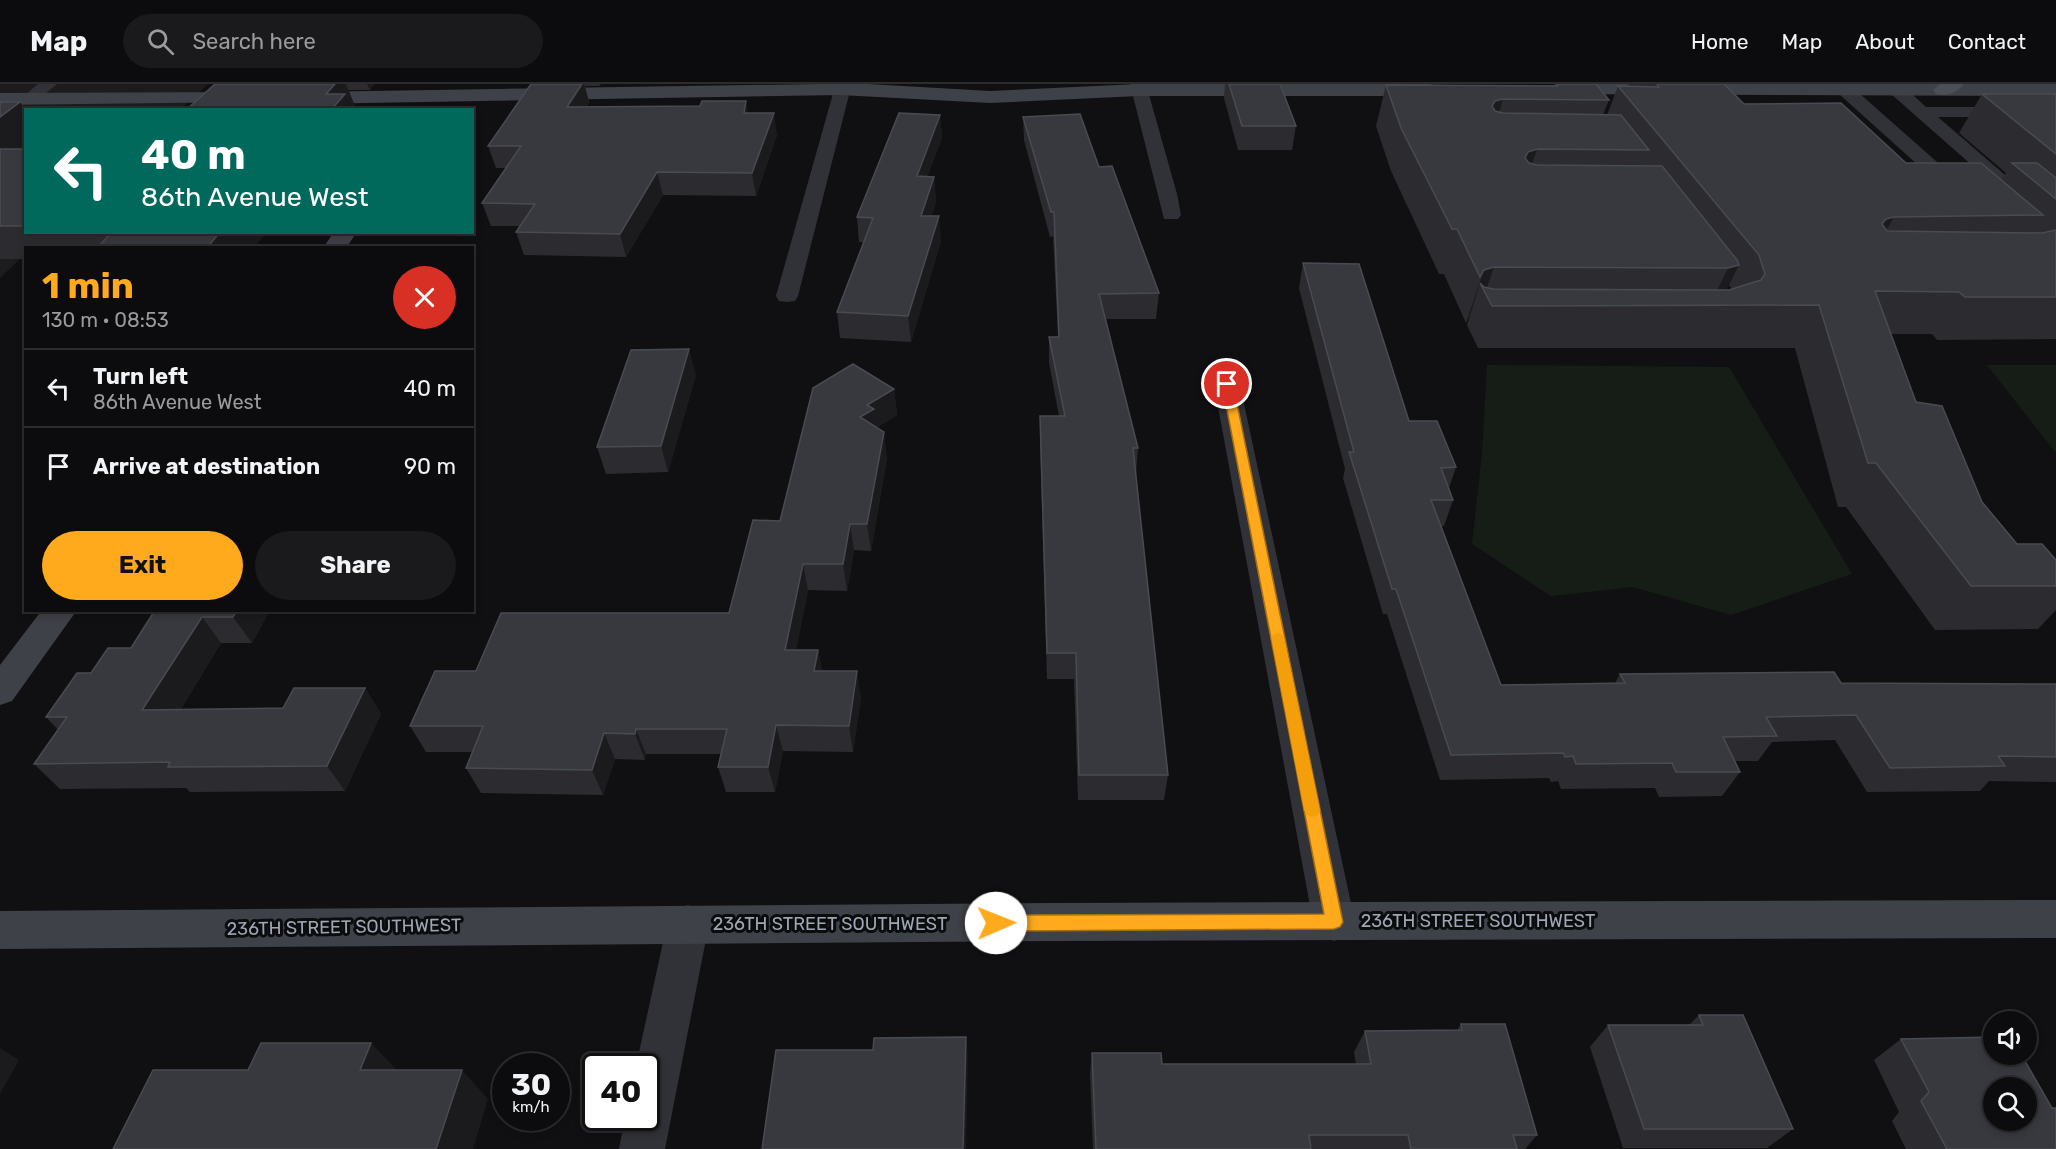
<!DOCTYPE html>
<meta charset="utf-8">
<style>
:root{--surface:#0c0c0e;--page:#1a1a1c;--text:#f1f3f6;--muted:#9a9b9e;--line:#2c2c2e;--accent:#ffaa1c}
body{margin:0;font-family:Rubik,sans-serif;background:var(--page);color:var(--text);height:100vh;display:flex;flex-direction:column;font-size:22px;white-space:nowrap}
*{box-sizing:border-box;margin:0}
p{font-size:20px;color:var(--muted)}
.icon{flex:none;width:33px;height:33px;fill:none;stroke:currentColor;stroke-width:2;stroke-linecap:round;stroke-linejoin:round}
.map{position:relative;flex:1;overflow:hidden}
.sheet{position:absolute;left:24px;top:162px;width:450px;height:366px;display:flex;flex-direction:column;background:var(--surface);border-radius:0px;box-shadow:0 3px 9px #0003,0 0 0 2px var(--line)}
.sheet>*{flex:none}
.hud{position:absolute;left:24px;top:24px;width:450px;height:126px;border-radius:0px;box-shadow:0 3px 9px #0003,0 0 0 2px var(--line);background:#00695c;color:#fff;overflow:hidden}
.tools{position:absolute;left:1983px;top:927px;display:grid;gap:12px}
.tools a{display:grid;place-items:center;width:54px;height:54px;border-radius:50%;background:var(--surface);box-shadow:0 3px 9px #0003,0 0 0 2px var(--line);font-size:30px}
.speed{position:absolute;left:492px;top:969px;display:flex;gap:12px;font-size:30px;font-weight:700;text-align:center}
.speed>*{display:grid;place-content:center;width:78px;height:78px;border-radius:50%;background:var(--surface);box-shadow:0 3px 9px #0003,0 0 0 2px var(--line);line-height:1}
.speed small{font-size:15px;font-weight:400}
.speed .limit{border:3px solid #111;border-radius:9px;background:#fff;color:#111}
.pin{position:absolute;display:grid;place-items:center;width:51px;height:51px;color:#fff;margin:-26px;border:3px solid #fff;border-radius:50%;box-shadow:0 2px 6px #0007}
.me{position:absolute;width:66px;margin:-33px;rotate:89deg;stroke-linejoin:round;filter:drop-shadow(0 0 4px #0008)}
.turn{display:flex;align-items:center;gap:21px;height:126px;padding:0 18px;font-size:27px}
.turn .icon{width:78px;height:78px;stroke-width:2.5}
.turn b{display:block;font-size:42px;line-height:51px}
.round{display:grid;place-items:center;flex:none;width:63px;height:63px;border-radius:32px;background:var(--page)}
.overview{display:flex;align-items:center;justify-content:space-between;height:102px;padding:0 18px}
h1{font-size:36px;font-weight:700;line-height:45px;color:var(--accent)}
.button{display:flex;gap:12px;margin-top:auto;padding:12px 18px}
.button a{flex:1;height:69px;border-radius:36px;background:var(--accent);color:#111;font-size:24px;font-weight:700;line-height:69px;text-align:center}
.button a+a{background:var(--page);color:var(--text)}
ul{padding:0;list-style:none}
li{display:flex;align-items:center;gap:18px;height:78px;padding:0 18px;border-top:2px solid var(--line)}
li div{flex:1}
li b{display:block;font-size:22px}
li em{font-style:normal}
header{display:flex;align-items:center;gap:36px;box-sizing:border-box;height:84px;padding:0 30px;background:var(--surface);border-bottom:2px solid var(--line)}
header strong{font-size:28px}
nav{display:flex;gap:33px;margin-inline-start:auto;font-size:21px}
.search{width:420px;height:54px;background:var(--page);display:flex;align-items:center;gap:15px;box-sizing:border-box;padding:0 21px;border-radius:33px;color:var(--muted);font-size:22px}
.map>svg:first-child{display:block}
.built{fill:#1c1c1f}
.green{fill:#161d17}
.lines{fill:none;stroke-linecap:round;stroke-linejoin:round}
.lane{fill:#313238;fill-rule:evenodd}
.street{fill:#313238;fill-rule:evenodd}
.secondary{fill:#3f4148;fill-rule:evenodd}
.primary{fill:#4d4f57;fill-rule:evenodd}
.wall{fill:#2c2c30;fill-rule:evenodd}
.shaded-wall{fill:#1b1b1e}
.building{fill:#38393e;stroke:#484b51;stroke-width:1.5;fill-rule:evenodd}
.route{fill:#ffaa1c;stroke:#a66e12;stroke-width:1.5}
.slow{fill:#f59e0b}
.labels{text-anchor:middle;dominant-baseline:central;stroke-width:6;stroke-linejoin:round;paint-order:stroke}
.near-street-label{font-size:18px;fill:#a0a7b4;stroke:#0b0c0d}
</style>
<header>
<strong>Map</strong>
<div class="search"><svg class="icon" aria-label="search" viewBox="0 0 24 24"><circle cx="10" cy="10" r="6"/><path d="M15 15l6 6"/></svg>Search here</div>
<nav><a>Home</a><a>Map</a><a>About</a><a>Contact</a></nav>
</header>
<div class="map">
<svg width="2056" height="1065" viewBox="0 0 2056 1065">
<rect width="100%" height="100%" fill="#101012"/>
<!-- built -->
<path class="built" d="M0 0H208L181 25 26 26 25 170 0 194Z"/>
<!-- green -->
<path class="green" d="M1487 281 1729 283 1852 490 1731 531 1633 503 1551 512 1472 460 1482 370Z
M1987 281H2056V369Z"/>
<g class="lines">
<!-- lane -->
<path class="lane" d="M38 0H57L35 18H23L21 14Z
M839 0H856L850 7 798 212 795 217 787 218 779 217 776 212 834 6Z
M1130 0H1146L1177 110 1181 131 1178 135H1164Z
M1845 1 1851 2 1962 100 1964 104 1962 108H1948L1839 10 1837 6 1839 2Z
M1897 1 1903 2 1926 23H2056V33H1938L2056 135V151L2049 149 1891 10 1889 6 1891 2Z"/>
<!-- street -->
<path class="street" d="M1227 293 1237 295 1240 301 1355 838 1349 851 1334 857 1319 851 1313 838 1214 301 1217 295Z
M688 821 703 827 709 840 665 1065H619L625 1034H646V982H636L667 840 673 827Z"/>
<!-- secondary -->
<path class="secondary" d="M819 0H868L990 7 1139 0H1430L1437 2 1440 6 1437 10 1430 12H1139L990 19 840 11 308 20 301 18 298 14 301 10 308 8Z
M1557 0H2056V12L1550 10 1547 6 1550 2Z
M244 8 251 10 254 14 251 18 0 21V9Z
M334 148H357L346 164H323Z
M42 526H77L12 617 0 621V581Z
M2056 816V854L1058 857 0 865V827L1058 819Z"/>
<!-- primary -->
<path class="primary" d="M1940 0H1964C1957 9 1946 13 1936 10L1933 6Z"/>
</g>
<!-- wall -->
<path class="wall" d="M215 0H375L370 6H348L355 22Z
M531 0H601L599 2H585L589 18 587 23 748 29 777 51 756 112 663 111 626 173 524 171 516 148 519 142H491L482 119 506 84H496L488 62Z
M1225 0H1280L1296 42 1292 66H1238L1224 14Z
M1554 0H1596L1609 16 1603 31H1607L1618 2H1628L1629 0H1724L1744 20 1906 79 2001 96 2006 89 1959 49 1982 10H2056V255L1937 256 1932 250H1890L1916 318 1982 418 2017 460 2056 476V526L2038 545 1935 546 1846 423H1838L1795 264H1478L1467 241 1470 232 1466 239 1444 190H1439L1391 87 1376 42 1386 1 1554 2ZM1729 201 1732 205 1726 206Z
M0 18H20L26 27V59L18 65H26V148H266L254 164H26V175H0Z
M940 31 942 54 927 93H934L936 118 931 132 941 157 911 258 840 254 837 228 864 158H859L857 133Z
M1023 33 1099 83 1159 209 1156 235H1106L1138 364 1136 390 1168 691 1164 716H1078L1074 595H1047L1040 358V332H1059L1049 279V253H1058L1053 152 1050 153 1024 56Z
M1303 179 1409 337 1456 383 1449 404 1453 416 1444 442H1441L1501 601 1615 599 1620 590 1841 599 2056 600V698L1989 697 1980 707 1867 708 1835 656 1772 658 1758 677H1735L1740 688 1722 712 1659 713 1655 704 1561 705 1558 697 1551 698 1549 694 1440 696 1387 530H1383L1343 394 1345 385 1299 204Z
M696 291 668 388 606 390 597 363Z
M894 305 897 331 877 343 887 374 871 467 854 466 847 507 808 506 796 566H818L822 587 861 613 853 668 783 667 775 708H726L718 683 721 670H646L645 676 615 675 603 711 481 709 466 684 472 668H426L410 642 476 587 729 529 780 437Z
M155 526H270L252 559H221L181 625 283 624 365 604 381 630 345 707 190 708 186 704 60 705 34 680 58 646 46 633 91 589 131 564Z
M1699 931 1793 1045 1767 1064H1623L1590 963 1608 941H1689Z
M1461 940 1537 1051 1525 1065H1093L1090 990 1092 969 1162 980H1356L1354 968 1365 947 1457 946Z
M1901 955 2052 1024 2056 1065H1906L1892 1037 1899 1028 1874 976Z"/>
<!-- shaded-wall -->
<path class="shaded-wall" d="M335 0H346L355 22 353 26H331L326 10Z
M367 0H375L370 6Z
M582 0H584L589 18 573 44 567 23Z
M1503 15 1491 57 1492 22 1495 17Z
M746 17 750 39 744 29Z
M20 18 26 27V59L0 80V33Z
M774 29 777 51 756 112 752 89Z
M940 31 942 54 918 117 917 92Z
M1537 65 1523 108 1525 74 1528 68Z
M657 88 663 111 626 173 620 150Z
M934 93 936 118 923 157 921 132Z
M939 132 941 157 911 258 908 232Z
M1894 133 1870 174 1882 140 1886 135Z
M220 148H266L254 164H207Z
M1739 181 1719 221H1710L1728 184Z
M1494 183 1485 209 1480 199 1470 232 1466 239 1484 186Z
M689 265 696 291 668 388 661 362Z
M894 305 897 331 876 343 860 333 867 321Z
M884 348 887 374 871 467 867 440Z
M850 440 854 466 847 507 843 480Z
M803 480 808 506 791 592 785 566Z
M237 526H270L252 559 233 533Z
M202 533 221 559 165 651 142 626Z
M818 566 823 592 814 587Z
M857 587 861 613 853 668 849 642Z
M365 604 381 630 345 707 327 682Z
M776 641 783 667 775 708 768 683Z
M636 645 646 670 645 676 635 650Z
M604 649 615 675 603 711 592 686Z
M966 953 968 974 966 1065H963Z
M371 959 400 989 360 986Z
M0 964 19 976 0 1010Z
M462 986 488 1015 473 1065H436Z"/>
<!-- building -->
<path class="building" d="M215 0H335L326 10H345L331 26H186Z
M531 0H582L567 23 700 22 702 17H746L744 29H774L752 89 657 88 620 150 516 148 535 120 482 119 521 62H488Z
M1229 0H1280L1296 42H1242Z
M1557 0H1596L1609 16 1503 15 1495 17 1492 22 1495 27 1503 29 1621 31 1649 66 1537 65 1528 68 1525 74 1529 79 1537 81 1662 82 1737 176 1739 181 1728 184 1494 183 1484 186 1480 193 1457 145H1452L1401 44 1386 1 1558 2Z
M1657 0H1724L1744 20 1841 19 1906 79H1981L2043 131 1894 133 1886 135 1882 140 1887 147 2042 149 2056 146V213H1965L1959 208 1875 207 1916 318 1942 322 1982 418 2017 460H2042L2056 476V502H1971L1876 379H1868L1819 221 1492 222 1480 199 1484 203 1493 205 1729 206 1761 196 1765 190 1759 171 1618 2 1659 3Z
M1982 10H2056V70Z
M0 18H20L0 33Z
M899 29 940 31 917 92 934 93 921 132H939L908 232 837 228 873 134 857 133Z
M1080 30 1099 83 1112 82 1159 209 1099 210 1138 364H1133L1168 691H1079L1076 569H1047L1040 332H1065L1049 253H1059L1054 128H1051L1023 33Z
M0 65H26V142H0Z
M2012 79H2037L2056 94V115Z
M112 148H220L207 164H97Z
M1303 179 1359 180 1409 337H1437L1456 383 1441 384 1453 416H1431L1501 601 1625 599 1620 590 1834 588 1841 599 2056 600V673L1998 672 2005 682 1890 684 1856 631 1766 633 1777 652 1723 653 1740 688H1676L1672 679 1576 680 1573 672 1565 673 1563 669 1451 671 1396 505H1392L1349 368H1354Z
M689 265 661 362 597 363 631 266Z
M853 280 894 305 867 321 874 325 860 333 884 348 867 440H850L843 480H803L785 566H818L814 587H857L849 642 776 641 768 683H718L727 645H636L635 650 604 649 592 686 466 684 483 642H410L435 587H476L501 529H729L753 436 780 437 813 304Z
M155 526H237L233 533H202L142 626 283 624 294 604H365L327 682 168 683 170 678 34 680 67 633H46L77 589H91L108 564H131Z
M1699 931H1743L1793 1045H1644L1608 941H1703Z
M1461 940H1505L1537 1051H1513L1517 1065H1411L1408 1051H1309L1311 1065H1096L1092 969H1161L1162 980H1371L1365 947 1462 946Z
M966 953 963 1065H762L776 966H873L874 954Z
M1994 953V970H2021L2052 1024H2056V1065H1947L1921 1017 1929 1008 1901 955ZM1994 1004H2026V1036H1994Z
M261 959H371L360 986H462L436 1065H113L153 986H248Z"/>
<!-- route -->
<path class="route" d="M1227 297 1233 300 1343 838 1340 843 1334 845 996 847 990 844 988 839 990 833 996 831 1324 830 1222 300Z"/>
<!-- slow -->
<path class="slow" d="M1278 548 1284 553 1320 726 1318 731 1312 733 1307 731 1304 726 1271 553Z"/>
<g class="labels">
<!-- near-street labels -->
<g class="near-street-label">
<text x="1478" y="837">236TH STREET SOUTHWEST</text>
<text x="830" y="840">236TH STREET SOUTHWEST</text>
<text transform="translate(344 843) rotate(-1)">236TH STREET SOUTHWEST</text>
</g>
</g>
</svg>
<div class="tools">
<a><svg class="icon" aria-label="sound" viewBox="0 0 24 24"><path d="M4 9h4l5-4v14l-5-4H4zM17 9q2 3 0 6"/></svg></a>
<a><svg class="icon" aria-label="search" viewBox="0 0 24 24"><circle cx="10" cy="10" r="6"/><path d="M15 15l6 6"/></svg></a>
</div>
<div class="speed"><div>30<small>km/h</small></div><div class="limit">40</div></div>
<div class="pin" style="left:1227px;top:300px;background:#d93025"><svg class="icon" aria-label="arrive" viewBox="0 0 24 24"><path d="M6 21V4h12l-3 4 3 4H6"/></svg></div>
<svg class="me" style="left:996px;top:839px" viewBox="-20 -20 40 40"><circle r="19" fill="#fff"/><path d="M0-13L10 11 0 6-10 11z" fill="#ffaa1c"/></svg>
<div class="hud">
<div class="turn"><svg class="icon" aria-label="left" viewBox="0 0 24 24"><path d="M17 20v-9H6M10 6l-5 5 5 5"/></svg><div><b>40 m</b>86th Avenue West</div></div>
</div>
<section class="sheet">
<div class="overview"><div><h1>1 min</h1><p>130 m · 08:53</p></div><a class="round" style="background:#d93025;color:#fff"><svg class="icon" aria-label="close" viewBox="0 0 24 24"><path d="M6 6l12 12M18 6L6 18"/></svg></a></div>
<ul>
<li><svg class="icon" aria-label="left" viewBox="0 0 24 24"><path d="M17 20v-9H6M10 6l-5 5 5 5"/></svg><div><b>Turn left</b><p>86th Avenue West</p></div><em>40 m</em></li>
<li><svg class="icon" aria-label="arrive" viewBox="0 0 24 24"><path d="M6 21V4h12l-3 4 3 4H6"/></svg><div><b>Arrive at destination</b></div><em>90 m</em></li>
</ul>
<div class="button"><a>Exit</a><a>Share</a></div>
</section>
</div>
